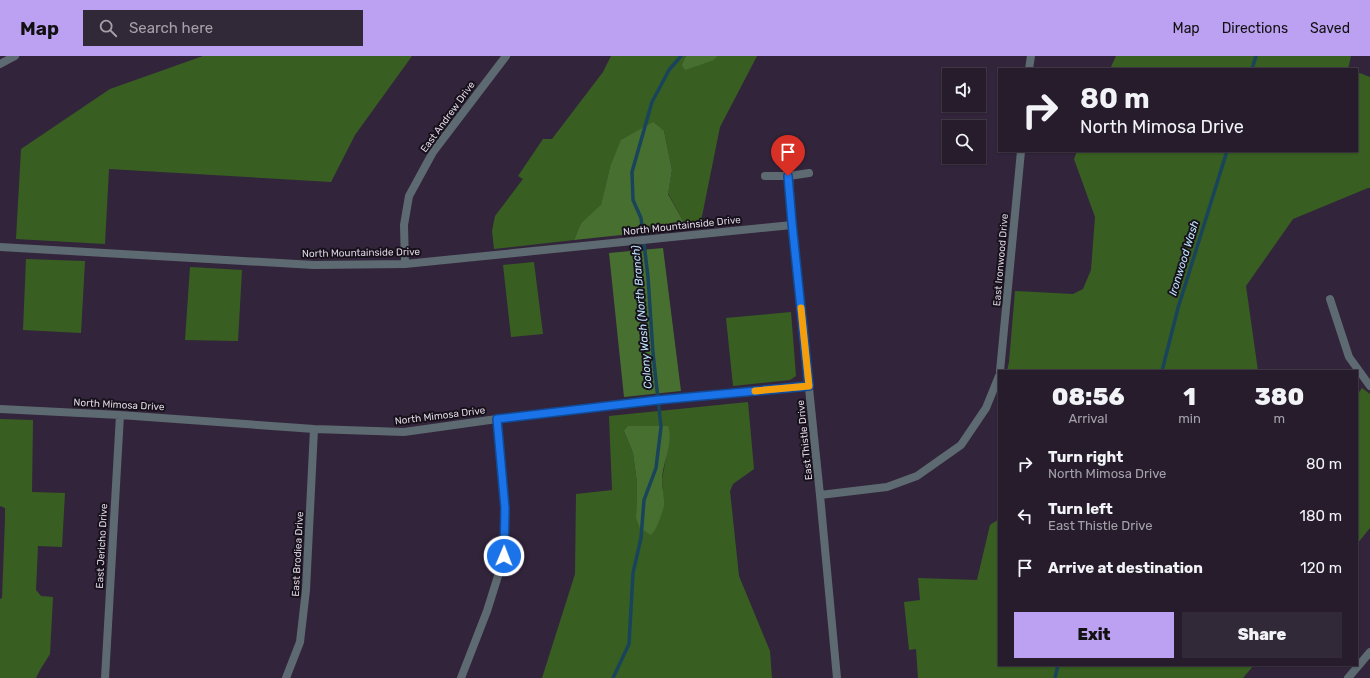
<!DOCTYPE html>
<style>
:root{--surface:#261c2c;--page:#322938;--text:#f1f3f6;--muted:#a4a1a9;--line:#423a48;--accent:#bca0f2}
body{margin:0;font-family:Rubik,sans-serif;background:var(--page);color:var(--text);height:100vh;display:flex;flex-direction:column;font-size:15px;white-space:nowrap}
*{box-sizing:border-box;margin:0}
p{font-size:13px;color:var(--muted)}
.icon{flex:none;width:22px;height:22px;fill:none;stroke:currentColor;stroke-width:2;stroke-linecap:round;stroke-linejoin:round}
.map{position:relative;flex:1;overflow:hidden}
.drawer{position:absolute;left:998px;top:314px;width:360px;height:296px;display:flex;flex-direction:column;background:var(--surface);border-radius:0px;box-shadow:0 1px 3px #0004,0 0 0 1px var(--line)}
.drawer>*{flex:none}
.guide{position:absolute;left:998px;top:12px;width:360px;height:84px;border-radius:0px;box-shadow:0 1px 3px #0004,0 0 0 1px var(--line);background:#261c2c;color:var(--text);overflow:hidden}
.fabs{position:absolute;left:942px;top:12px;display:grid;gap:8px}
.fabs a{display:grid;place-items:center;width:44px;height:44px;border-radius:0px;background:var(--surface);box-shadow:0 1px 3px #0004,0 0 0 1px var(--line);font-size:20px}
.pin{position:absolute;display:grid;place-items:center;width:34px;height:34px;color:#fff;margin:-41px -17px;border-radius:50% 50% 50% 0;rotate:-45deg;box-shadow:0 0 4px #0007}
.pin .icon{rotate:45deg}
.me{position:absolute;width:44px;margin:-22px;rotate:1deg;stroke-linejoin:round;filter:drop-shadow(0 0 3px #0008)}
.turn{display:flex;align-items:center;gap:14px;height:84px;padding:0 16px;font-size:18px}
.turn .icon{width:52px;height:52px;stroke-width:2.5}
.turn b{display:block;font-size:28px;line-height:34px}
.eta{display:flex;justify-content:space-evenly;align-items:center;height:68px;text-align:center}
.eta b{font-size:24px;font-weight:800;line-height:28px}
.action{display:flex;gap:8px;margin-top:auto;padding:8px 16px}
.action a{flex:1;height:46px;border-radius:0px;background:var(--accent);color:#111;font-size:16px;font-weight:800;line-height:46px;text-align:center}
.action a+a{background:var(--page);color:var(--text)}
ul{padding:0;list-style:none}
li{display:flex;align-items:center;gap:12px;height:52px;padding:0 16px}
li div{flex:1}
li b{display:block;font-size:15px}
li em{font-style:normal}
header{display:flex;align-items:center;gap:24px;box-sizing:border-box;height:56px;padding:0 20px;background:var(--accent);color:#111}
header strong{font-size:19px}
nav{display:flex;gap:22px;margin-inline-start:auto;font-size:14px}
.search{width:280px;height:36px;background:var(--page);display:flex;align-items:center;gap:10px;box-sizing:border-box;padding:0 14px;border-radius:0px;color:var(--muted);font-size:15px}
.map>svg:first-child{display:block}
.green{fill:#385f21;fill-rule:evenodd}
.forest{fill:#477030}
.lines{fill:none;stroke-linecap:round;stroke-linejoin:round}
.stream{stroke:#19445c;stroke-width:3.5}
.street{stroke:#5e6a71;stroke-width:8}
.route-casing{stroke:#114b97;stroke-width:10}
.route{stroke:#1a73e8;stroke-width:7}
.slow{stroke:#f59e0b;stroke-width:7}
.labels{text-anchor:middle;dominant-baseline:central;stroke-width:4;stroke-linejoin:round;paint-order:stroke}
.street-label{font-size:10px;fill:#ded6e4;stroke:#17111b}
.water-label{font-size:11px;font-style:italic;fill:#bee5fe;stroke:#17111b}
</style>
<header>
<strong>Map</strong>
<div class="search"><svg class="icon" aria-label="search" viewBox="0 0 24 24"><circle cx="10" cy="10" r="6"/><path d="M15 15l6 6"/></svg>Search here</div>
<nav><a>Map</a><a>Directions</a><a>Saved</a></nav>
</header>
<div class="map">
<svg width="1370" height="622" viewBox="0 0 1370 622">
<rect width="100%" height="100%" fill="#32253b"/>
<!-- green -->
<path class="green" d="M203 0H412L355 79 331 126 109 113 105 188 16 183 21 93 110 33Z
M611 0H686L685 1 714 4 718 0H757L720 71 700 170 687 172 668 137 672 114 664 75 610 111 601 150 581 167 574 184 494 193 492 175 495 160 523 123 518 120 543 83H552L603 16Z
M1116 0H1351L1348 13H1110Z
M1357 16 1370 21V132H1368L1293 163 1246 230 1258 315H1007L1009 306 1015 235 1073 238 1083 233 1091 214 1095 161 1074 103 1077 95H1357Z
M26 203 85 205 81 277 23 274Z
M534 206 543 278 511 281 503 209Z
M190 211 242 214 238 285 185 284Z
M791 256 796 320 790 324 733 330 726 262Z
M1362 332 1370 338V472L1357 488V339Z
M748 346 754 413 733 428 730 435 739 520 770 595 772 622H542L575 518 576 438 612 434 609 360ZM624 375H669V384L662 424 664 449 636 462 637 427 633 397Z
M0 363 33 364 32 436 65 437 62 491 38 490 36 534 41 540 53 541 50 598 40 614 36 622H0V543L2 542 5 463V452L0 450Z
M999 463V609H1254L1243 622H918L916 593 909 594 904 546 920 544 918 522 977 524 990 469Z"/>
<!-- forest -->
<path class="forest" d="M686 0H718L714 4 685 14 682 9Z
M653 66 664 75 672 114 668 138 687 172 574 184 581 167 601 149 610 111 621 84Z
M663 192 681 335 624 341 609 197Z
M628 370H668C674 387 662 407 662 425 662 433 665 443 664 450 661 459 658 472 651 479L640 472 636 462 637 427 633 397 624 375Z"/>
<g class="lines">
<!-- stream -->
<path class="stream" d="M1252 13 1256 0
M1162 315 1178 252 1227 95
M613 622 629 588 633 517 641 482 644 444 656 412 661 371 653 297 648 221 641 162 633 144 632 116 652 46 669 14 681 0
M1055 622 1058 609"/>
<!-- street -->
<path class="street" d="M0 8 15 0
M1029 13 1031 0
M765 120H789L809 117
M789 120 792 167 820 439 837 622
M0 191 314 209 405 208 792 169
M405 208 404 169 409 140 433 96 506 0
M1330 243 1349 301 1370 330
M1000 315 1021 95
M0 353 120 359 314 373 404 376 497 363 658 344 809 330
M820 439 887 431 917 420 961 389 986 352 999 320
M105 622 120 359
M286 622 300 586 306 534 314 373
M461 622 487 555 504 501 505 452 497 363
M1348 622 1370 596"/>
</g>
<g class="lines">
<defs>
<path id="route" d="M504 500 505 452 497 363 658 344 809 330 792 167 788 120"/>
</defs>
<!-- route casing -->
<use href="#route" class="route-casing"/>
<!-- route -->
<use href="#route" class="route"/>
<!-- slow -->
<path class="slow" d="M755 335 809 330 801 252"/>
</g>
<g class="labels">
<!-- street labels -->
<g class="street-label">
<text transform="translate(448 61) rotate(-54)">East Andrew Drive</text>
<text transform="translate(682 170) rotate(-6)">North Mountainside Drive</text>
<text transform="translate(361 197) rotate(-1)">North Mountainside Drive</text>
<text transform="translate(1001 204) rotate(-85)">East Ironwood Drive</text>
<text transform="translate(119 349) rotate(3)">North Mimosa Drive</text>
<text transform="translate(440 360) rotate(-7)">North Mimosa Drive</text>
<text transform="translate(805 384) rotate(-96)">East Thistle Drive</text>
<text transform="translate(102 490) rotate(-87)">East Jericho Drive</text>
<text transform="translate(298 498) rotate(-87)">East Brodiea Drive</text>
</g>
<!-- water labels -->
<g class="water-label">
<text transform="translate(1184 202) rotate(-73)">Ironwood Wash</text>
<text transform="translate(642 261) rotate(-95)">Colony Wash (North Branch)</text>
</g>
</g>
</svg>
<div class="fabs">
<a><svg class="icon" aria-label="sound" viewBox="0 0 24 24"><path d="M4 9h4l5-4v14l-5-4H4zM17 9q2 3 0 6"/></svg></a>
<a><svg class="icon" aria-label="search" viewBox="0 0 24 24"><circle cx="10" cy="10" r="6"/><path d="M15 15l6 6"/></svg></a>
</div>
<div class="pin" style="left:788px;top:120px;background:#d93025"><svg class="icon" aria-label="arrive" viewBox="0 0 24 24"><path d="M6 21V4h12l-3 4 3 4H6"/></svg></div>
<svg class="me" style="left:504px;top:500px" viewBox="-20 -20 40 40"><circle r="17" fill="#1a73e8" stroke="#fff" stroke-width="3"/><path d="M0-11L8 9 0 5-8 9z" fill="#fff"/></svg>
<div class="guide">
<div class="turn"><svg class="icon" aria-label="right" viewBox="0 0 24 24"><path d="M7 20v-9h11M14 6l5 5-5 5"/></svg><div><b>80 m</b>North Mimosa Drive</div></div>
</div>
<section class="drawer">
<div class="eta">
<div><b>08:56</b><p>Arrival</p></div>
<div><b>1</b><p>min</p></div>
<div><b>380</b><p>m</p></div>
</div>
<ul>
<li><svg class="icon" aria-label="right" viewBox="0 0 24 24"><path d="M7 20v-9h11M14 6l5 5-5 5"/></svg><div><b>Turn right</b><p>North Mimosa Drive</p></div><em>80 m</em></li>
<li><svg class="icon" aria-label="left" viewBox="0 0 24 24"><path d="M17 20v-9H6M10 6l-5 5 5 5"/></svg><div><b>Turn left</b><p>East Thistle Drive</p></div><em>180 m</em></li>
<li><svg class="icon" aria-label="arrive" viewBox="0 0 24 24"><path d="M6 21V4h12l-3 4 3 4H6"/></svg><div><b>Arrive at destination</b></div><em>120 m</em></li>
</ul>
<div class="action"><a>Exit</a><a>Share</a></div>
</section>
</div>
